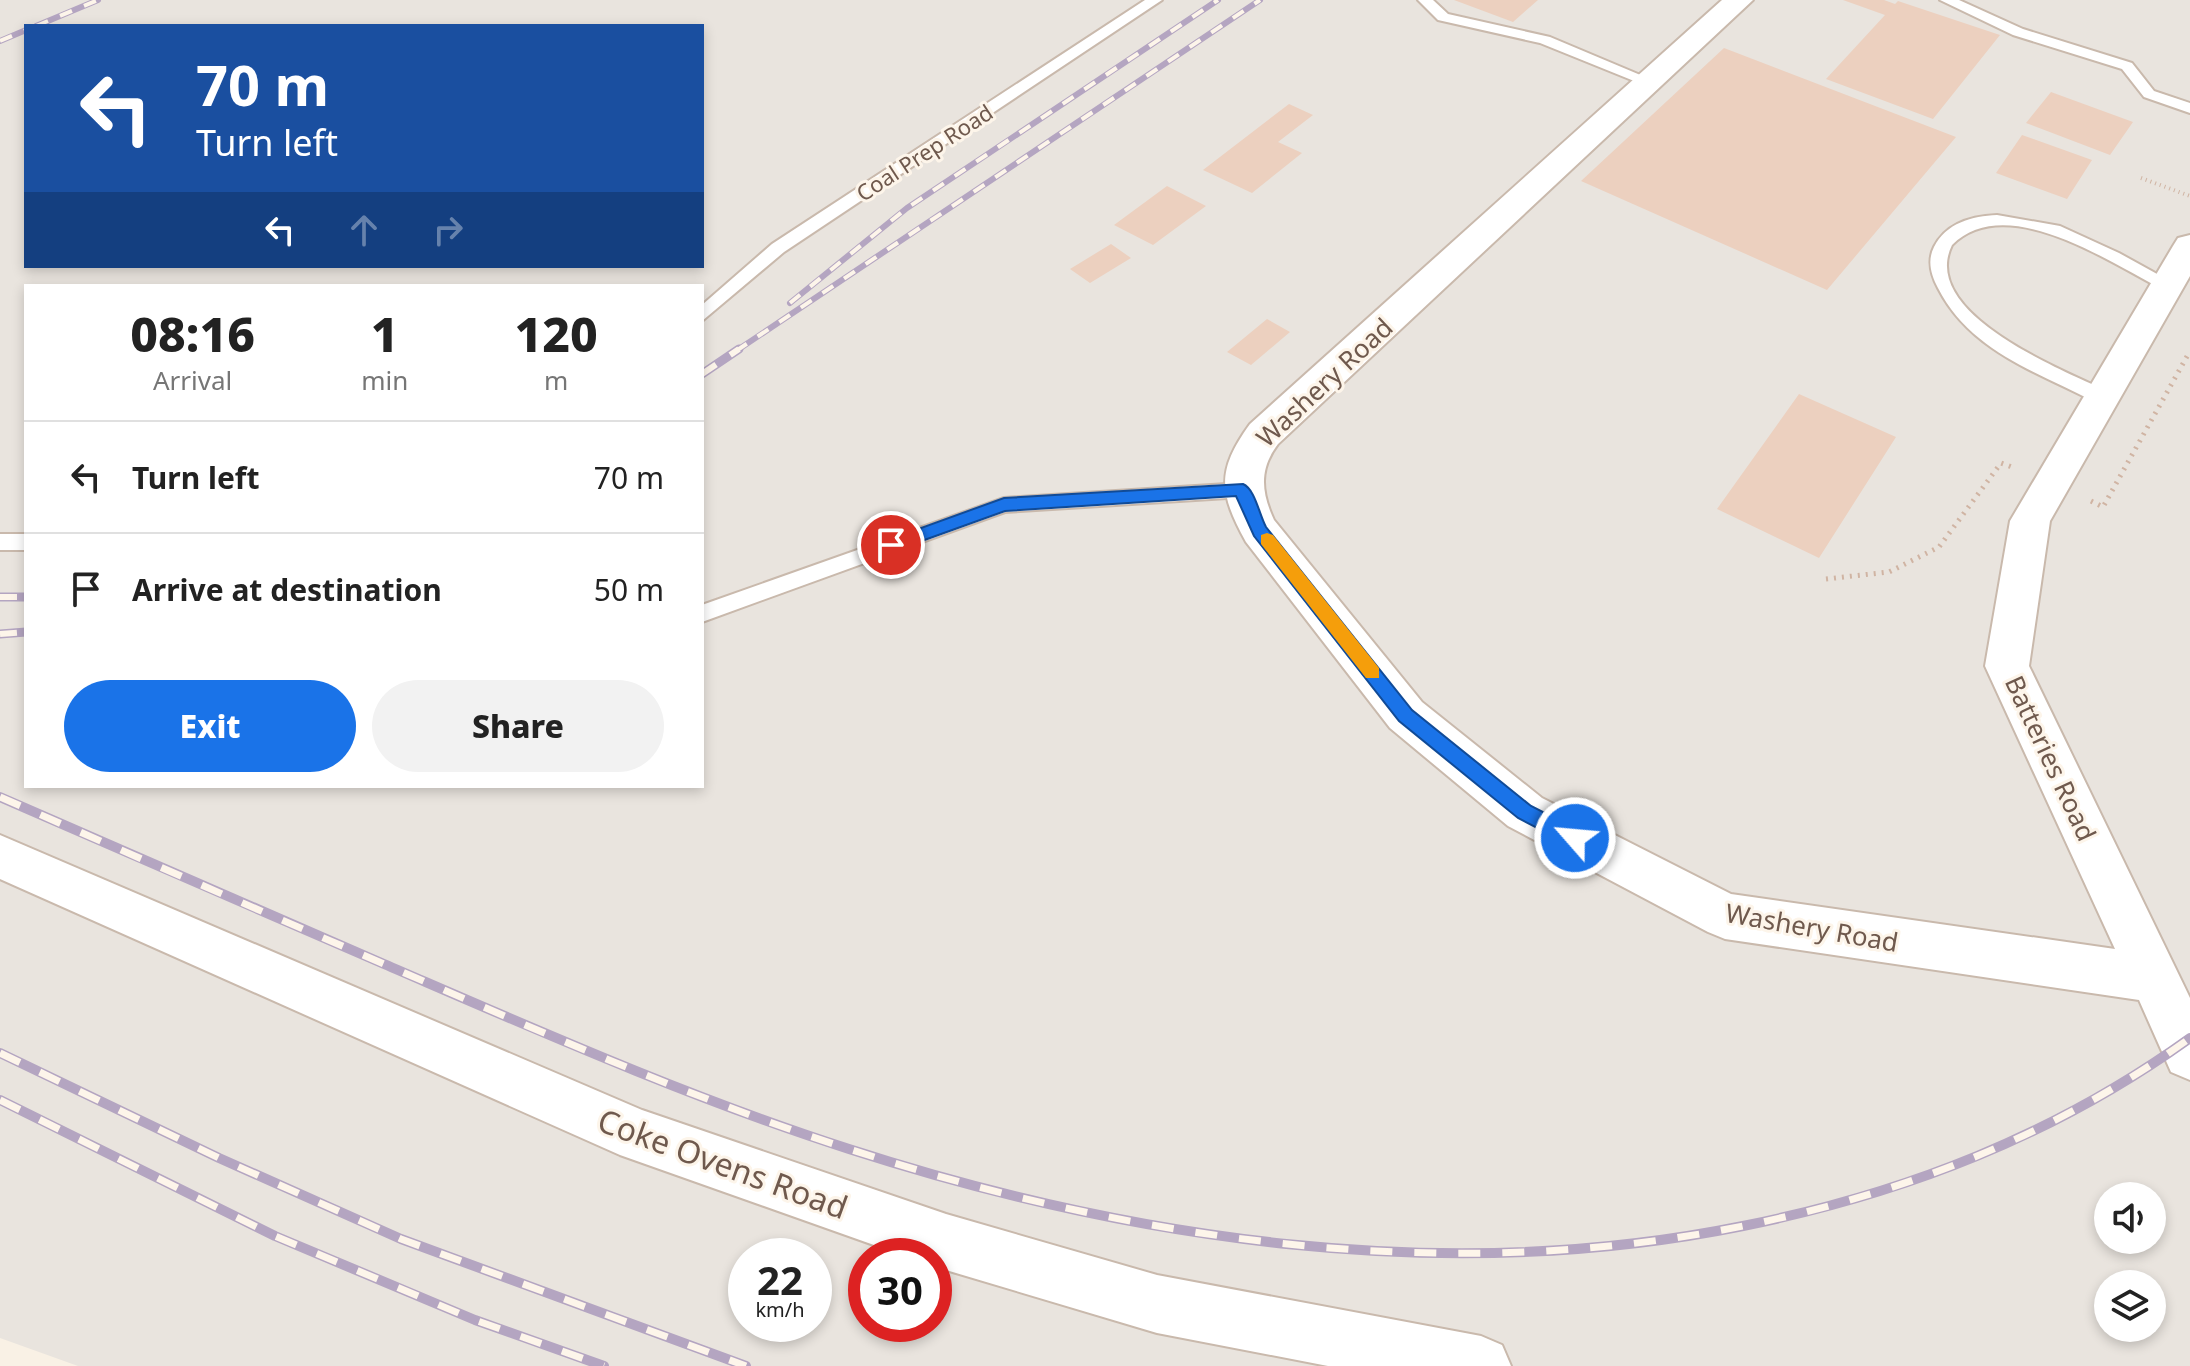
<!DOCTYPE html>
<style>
:root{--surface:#fff;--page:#f2f2f2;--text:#222;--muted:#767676;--line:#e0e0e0;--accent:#1a73e8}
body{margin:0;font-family:"Noto Sans",sans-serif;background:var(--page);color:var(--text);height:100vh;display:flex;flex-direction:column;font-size:30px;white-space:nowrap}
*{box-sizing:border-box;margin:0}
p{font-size:26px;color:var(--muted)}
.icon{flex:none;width:44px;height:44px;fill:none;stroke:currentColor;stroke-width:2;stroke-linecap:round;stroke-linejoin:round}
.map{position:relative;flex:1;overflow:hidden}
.side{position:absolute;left:24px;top:284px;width:680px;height:504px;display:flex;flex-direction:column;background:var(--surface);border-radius:0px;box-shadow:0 4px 12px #0003}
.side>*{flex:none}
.hud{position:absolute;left:24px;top:24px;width:680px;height:244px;border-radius:0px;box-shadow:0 4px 12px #0003;background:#1a4fa0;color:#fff;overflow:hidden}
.fabs{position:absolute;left:2094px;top:1182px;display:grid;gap:16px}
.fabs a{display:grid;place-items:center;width:72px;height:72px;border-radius:50%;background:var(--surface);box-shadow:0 4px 12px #0003;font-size:40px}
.speed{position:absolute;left:728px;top:1238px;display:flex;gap:16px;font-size:40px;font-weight:700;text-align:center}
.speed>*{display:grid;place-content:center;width:104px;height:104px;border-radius:50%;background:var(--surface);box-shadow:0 4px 12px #0003;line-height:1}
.speed small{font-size:20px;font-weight:400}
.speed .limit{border:12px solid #d22;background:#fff;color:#111}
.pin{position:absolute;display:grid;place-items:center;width:68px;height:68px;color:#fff;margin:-34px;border:4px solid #fff;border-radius:50%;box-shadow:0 2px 8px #0007}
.me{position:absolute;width:88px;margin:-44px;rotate:297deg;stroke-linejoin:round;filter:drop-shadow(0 0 6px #0008)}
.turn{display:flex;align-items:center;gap:28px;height:168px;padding:0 40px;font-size:36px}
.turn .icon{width:104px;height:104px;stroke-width:2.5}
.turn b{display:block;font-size:56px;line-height:68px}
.lanes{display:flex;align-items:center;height:76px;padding:0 40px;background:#0003;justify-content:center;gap:40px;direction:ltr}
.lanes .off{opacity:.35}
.eta{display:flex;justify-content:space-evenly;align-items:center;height:136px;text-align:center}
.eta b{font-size:48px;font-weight:800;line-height:56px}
.button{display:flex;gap:16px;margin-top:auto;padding:16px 40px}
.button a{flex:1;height:92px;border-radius:48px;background:var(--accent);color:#fff;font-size:32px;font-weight:800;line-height:92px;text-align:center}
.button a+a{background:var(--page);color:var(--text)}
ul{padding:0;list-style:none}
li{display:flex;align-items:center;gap:24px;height:112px;padding:0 40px;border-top:2px solid var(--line)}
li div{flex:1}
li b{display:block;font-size:30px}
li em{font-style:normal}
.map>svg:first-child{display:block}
.industrial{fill:#e9e4de;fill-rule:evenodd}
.building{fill:#ecd0bf}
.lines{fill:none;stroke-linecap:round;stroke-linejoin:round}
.lane-casing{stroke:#c9b9ac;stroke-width:4}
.street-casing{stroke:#c9b9ac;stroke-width:4}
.path-far1{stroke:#d0b4a3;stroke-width:4;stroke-dasharray:1 4;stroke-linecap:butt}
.path{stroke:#d0b4a3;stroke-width:5;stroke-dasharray:2 6;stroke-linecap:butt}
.lane{fill:#fff;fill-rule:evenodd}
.street{fill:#fff;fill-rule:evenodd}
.rail-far2-casing{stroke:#b4a5c1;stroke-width:6}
.rail-far1-casing{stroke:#b4a5c1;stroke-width:9}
.rail-casing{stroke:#b4a5c1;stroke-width:10}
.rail-far2{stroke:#fdf5ea;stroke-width:4;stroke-dasharray:13;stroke-linecap:butt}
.rail-far1{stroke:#fdf5ea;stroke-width:6;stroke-dasharray:17;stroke-linecap:butt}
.rail{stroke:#fdf5ea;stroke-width:7;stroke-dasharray:22;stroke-linecap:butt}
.route{fill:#1a73e8;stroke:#114b97;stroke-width:2}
.slow{fill:#f59e0b}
.labels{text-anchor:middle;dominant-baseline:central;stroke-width:6;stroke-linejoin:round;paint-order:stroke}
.far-street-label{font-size:22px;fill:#6f594d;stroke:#fdf5ea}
.street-label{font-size:26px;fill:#6f594d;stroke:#fdf5ea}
.near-street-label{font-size:32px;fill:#6f594d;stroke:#fdf5ea}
</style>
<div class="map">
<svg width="2190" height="1366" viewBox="0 0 2190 1366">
<rect width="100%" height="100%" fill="#f9f1e5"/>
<!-- industrial -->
<path class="industrial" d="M0 0H2190V1366H78L0 1338ZM26 26H702V266H26ZM26 286H702V786H26ZM2108 1196H2152V1240H2108ZM746 1256H814V1324H746ZM866 1256H934V1324H866ZM2108 1284H2152V1328H2108Z"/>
<!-- building -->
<path class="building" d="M1454 0H1538L1513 22Z
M1843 0H1884L1895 4 1898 1 2000 35 1933 119 1826 79 1885 15Z
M1724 48 1956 137 1827 290 1581 181Z
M2051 92 2133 122 2110 155 2026 123Z
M1289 104 1313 115 1278 142 1302 153 1252 193 1203 170Z
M2022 135 2092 160 2067 199 1996 173Z
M1167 186 1206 206 1153 245 1114 225Z
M1111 244 1131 258 1090 283 1070 269Z
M1267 319 1290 332 1251 365 1227 352Z
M1799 394 1896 437 1819 558 1717 509Z"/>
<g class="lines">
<defs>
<path id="lane" d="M1145 0H1162L784 252 702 321V305L772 244Z
M1418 0H1433L1448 14 1550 37 1657 82 1644 85 1540 43 1438 20Z
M1940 0H1959L2023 29 2132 63 2154 91 2190 103V113L2144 97 2122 69 2013 35Z
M1997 215 2060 226 2119 253 2177 285 2174 289H2162C2109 262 2006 191 1952 245 1918 314 2065 371 2109 392L2111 397 2109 402H2095C2037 372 1970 351 1938 288 1931 275 1927 261 1934 247 1946 223 1972 216 1997 215Z
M1243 483 1253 490 1243 497 1005 512 702 622V605L1004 498Z
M0 534H26V550H0Z"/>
<path id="street" d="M1722 0H1753L1278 444C1259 469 1261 492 1274 520L1422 702 1542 798 1731 894 2115 949 1985 666 2010 521 2173 246 2178 238 2190 235V276L2050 521 2029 666 2190 998V1080L2171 1072 2139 1000 1725 939 1708 932 1508 826 1390 728 1246 542C1219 493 1216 471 1250 424Z
M0 835 642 1110 946 1214 1157 1275 1481 1336 1502 1345 1511 1366H1328L1157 1333 946 1270 934 1266V1256H905L620 1155 0 879Z"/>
</defs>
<!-- lane casing -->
<use href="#lane" class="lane-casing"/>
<!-- street casing -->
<use href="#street" class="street-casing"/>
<!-- path-far1 -->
<path class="path-far1" d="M2141 178 2190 196"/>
<!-- path -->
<path class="path" d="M2091 501 2103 507 2190 351
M1826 579 1889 572 1939 547 2001 463 2012 467"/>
<!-- lane -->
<use href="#lane" class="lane"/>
<!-- street -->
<use href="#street" class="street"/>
<defs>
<path id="rail-far2" d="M36 26 98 0
M0 41 26 30
M790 303 907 208 1218 0
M736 351 1260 0"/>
<path id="rail-far1" d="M702 374 739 349
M0 597H26
M0 634 26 632"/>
<path id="rail" d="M0 797C128 853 256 909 384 964 537 1030 690 1098 849 1149 1134 1241 1447 1286 1743 1226 1906 1193 2055 1135 2190 1038
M0 1053 219 1158 401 1239 746 1366
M0 1100 275 1236 475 1320 604 1366"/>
</defs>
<!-- rail-far2 casing -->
<use href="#rail-far2" class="rail-far2-casing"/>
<!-- rail-far1 casing -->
<use href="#rail-far1" class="rail-far1-casing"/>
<!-- rail casing -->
<use href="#rail" class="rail-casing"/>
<!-- rail-far2 -->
<use href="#rail-far2" class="rail-far2"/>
<!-- rail-far1 -->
<use href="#rail-far1" class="rail-far1"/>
<!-- rail -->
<use href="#rail" class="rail"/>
</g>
<!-- route -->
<path class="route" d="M1243 484C1255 489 1259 514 1266 527L1412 710 1531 806 1582 832 1584 838 1582 844H1568L1518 818 1399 721 1254 536 1236 496 1005 511 891 552 882 545 885 541 1004 498Z"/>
<!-- slow -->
<path class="slow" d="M1267 533 1273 535 1379 668V678H1366L1261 544V535Z"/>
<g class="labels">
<!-- far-street labels -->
<g class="far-street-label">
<text transform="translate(924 152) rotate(-33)">Coal Prep Road</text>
</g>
<!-- street labels -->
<g class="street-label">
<text transform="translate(1324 382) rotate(-43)">Washery Road</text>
<text transform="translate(2051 758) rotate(65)">Batteries Road</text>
<text transform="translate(1812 927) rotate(10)">Washery Road</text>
</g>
<!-- near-street labels -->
<g class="near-street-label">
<text transform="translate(723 1163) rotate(20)">Coke Ovens Road</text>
</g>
</g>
</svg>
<div class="fabs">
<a><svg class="icon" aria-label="sound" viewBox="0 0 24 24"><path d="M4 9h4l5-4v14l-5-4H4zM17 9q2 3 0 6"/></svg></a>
<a><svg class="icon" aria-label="layers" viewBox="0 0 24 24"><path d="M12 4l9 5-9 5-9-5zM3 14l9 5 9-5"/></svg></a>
</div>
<div class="speed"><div>22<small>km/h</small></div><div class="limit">30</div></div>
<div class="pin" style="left:891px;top:545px;background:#d93025"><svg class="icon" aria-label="arrive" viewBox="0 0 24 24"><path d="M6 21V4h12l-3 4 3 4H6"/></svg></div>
<svg class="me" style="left:1575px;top:838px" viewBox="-20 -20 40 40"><circle r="17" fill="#1a73e8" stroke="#fff" stroke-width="3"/><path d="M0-11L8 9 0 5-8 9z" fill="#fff"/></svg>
<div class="hud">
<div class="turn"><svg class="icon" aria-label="left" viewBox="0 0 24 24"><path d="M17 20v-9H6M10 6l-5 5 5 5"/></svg><div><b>70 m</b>Turn left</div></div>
<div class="lanes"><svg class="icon" aria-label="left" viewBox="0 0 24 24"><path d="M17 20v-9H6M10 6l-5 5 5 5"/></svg><svg class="icon off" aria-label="ahead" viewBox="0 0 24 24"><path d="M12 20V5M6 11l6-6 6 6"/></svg><svg class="icon off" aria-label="right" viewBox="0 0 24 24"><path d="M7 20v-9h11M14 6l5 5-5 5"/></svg></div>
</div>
<section class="side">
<div class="eta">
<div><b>08:16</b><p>Arrival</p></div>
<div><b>1</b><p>min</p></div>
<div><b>120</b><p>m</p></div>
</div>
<ul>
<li><svg class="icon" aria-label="left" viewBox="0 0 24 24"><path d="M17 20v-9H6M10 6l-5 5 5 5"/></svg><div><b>Turn left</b></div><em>70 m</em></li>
<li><svg class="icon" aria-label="arrive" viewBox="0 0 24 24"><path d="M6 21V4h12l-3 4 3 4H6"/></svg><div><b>Arrive at destination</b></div><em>50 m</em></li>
</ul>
<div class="button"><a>Exit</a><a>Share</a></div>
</section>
</div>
